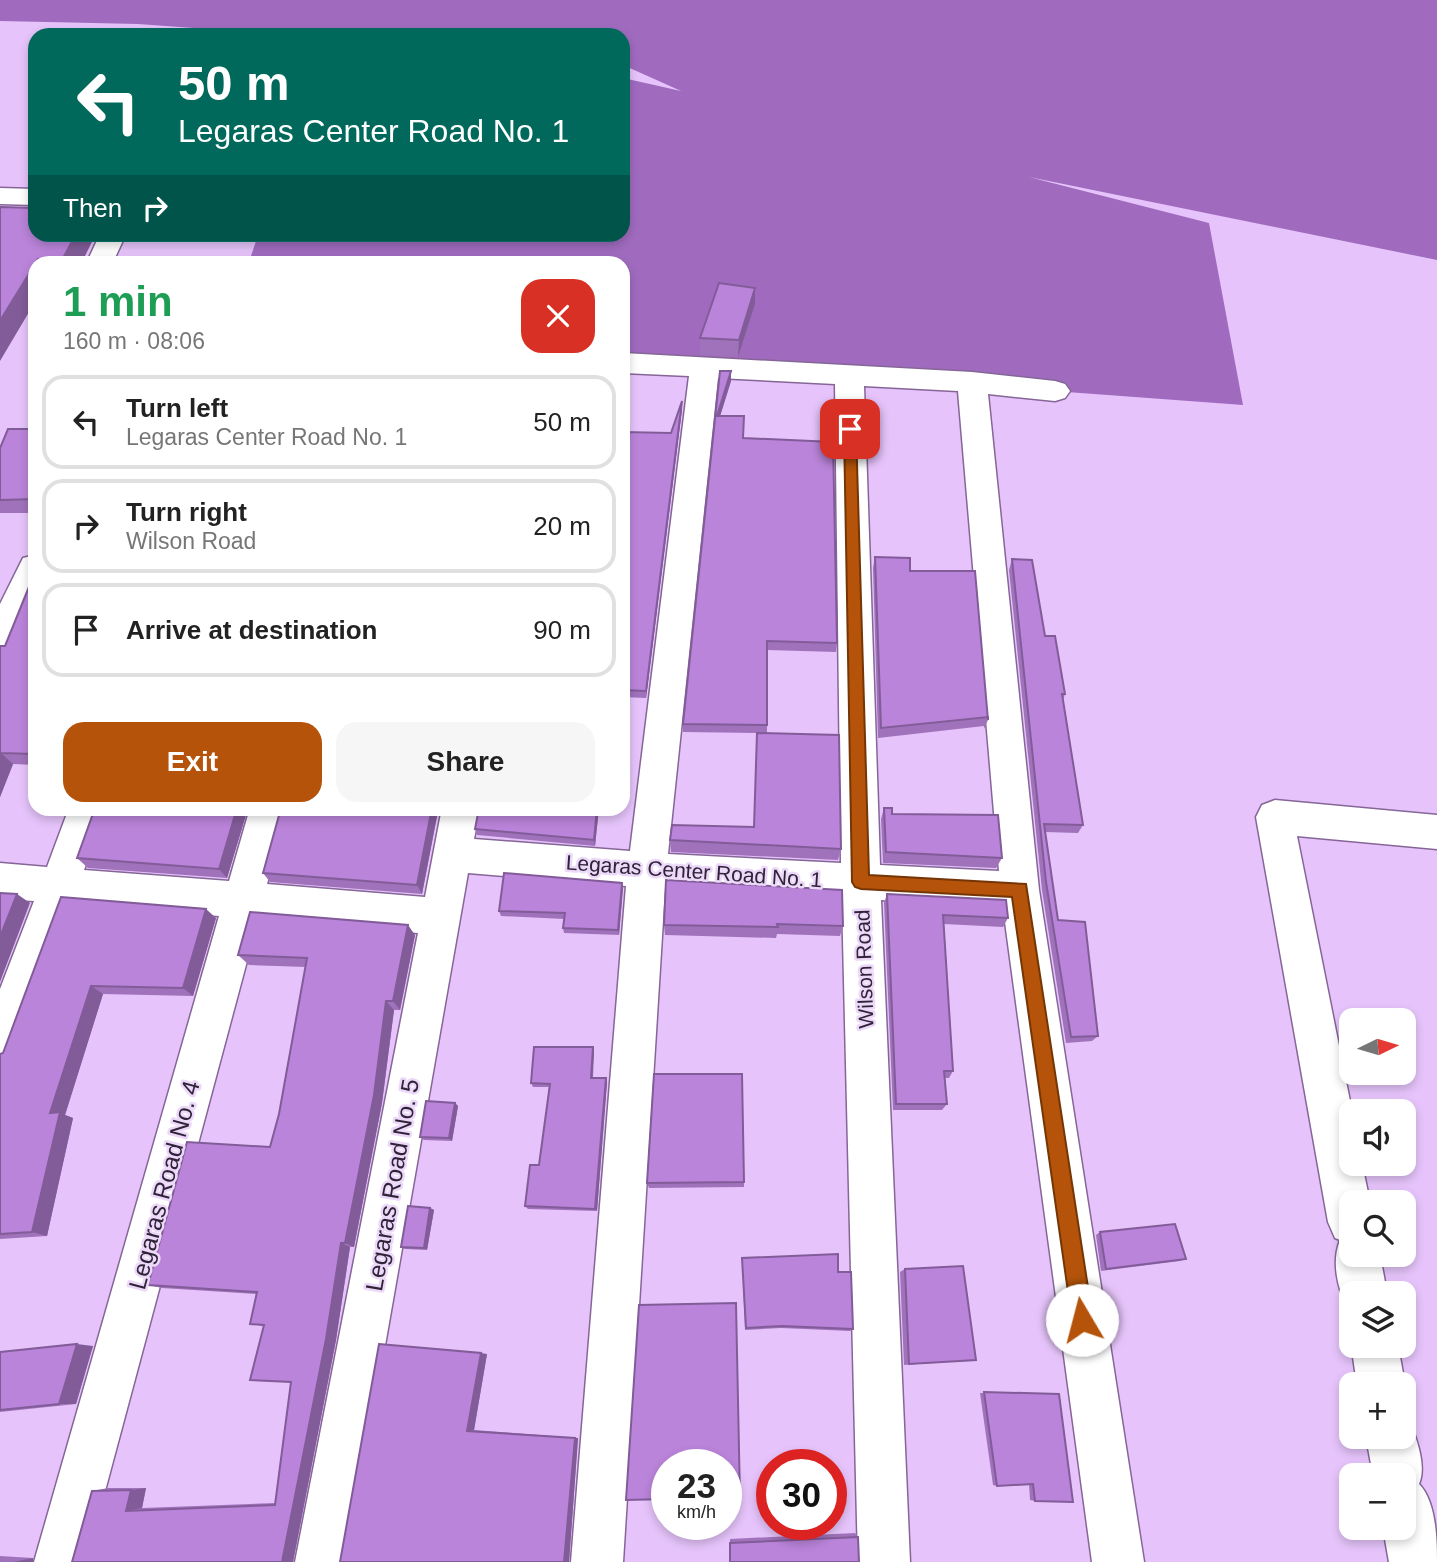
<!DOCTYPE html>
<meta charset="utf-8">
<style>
:root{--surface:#fff;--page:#f6f6f6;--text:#222;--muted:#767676;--line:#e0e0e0;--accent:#b45309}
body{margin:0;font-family:Helvetica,sans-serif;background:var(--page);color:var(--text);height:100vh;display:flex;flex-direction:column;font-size:26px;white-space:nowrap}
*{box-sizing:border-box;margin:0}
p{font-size:23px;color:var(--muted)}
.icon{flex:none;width:38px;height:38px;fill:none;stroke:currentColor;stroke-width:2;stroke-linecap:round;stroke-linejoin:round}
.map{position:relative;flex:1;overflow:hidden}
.side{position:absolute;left:28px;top:256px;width:602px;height:560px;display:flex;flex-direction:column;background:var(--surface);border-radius:21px;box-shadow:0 4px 10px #0003}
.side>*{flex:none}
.guide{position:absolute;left:28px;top:28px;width:602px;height:214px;border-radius:21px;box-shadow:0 4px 10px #0003;background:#00695c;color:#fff;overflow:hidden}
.needle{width:46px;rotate:85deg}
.tools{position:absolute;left:1339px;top:1008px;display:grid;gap:14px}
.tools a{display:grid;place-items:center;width:77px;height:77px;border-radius:14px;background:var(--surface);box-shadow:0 4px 10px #0003;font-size:35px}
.speed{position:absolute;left:651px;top:1449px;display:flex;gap:14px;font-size:35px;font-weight:700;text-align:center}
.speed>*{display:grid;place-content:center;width:91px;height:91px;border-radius:50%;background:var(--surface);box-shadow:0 4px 10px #0003;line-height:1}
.speed small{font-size:18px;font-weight:400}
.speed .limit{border:10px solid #d22;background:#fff;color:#111}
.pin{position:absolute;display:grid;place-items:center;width:60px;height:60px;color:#fff;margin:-30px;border-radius:14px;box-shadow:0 4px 10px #0006}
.me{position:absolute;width:77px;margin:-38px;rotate:352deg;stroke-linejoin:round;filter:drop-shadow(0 0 5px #0008)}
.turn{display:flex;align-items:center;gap:24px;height:147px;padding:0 35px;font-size:32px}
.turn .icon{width:91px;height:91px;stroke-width:2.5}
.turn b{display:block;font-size:49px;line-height:60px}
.then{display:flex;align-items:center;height:66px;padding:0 35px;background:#0003;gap:14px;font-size:26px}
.round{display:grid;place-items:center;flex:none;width:74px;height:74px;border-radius:21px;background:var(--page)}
.overview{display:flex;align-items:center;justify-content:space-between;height:119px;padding:0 35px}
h1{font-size:42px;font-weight:800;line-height:52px;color:#1e9e55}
.button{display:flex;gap:14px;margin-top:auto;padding:14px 35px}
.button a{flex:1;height:80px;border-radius:21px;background:var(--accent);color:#fff;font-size:28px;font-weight:800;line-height:80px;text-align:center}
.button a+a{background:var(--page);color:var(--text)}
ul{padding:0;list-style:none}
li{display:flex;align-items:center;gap:21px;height:94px;margin:0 14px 10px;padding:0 21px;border:4px solid var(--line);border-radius:21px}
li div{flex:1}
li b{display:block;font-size:26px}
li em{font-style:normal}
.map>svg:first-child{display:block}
.water{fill:#a06bbf}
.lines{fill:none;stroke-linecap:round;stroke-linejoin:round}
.street-casing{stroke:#856697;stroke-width:3}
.street{fill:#fff;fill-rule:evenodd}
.wall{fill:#a072bb}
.shaded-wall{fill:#825c99}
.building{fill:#ba84da;stroke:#825c99;stroke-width:2}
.route{fill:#b45309;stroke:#753606;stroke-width:2}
.labels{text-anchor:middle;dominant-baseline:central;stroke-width:5;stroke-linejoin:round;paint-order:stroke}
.street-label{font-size:21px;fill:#302338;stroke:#ecd8f9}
.near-street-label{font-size:24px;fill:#302338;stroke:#ecd8f9}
</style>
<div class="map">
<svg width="1437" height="1562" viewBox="0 0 1437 1562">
<rect width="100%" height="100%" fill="#e6c4fb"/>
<!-- water -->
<path class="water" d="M0 0H1437V260L1029 177 1209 223 1243 405 623 359V262H249L258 235 623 234V78L681 91 623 65V35H289L138 24 0 21Z"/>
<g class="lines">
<defs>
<path id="street" d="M0 188 35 189V205L0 204Z
M100 234H126L113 262H87Z
M623 353 972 372 1055 381 1065 384 1070 391 1065 398 1055 401 988 394 1039 890 1144 1562H1092L1003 907 881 900 910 1562H858L842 898 665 888 623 1562H571L626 886 468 873 347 1562H295L418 933 258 920 86 1562H34L219 916 72 904 15 1059 0 1065V989L34 901 0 899V863L47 867 69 808H106L84 870 229 881 250 808H288L267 884 425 897 442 808H480L474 839 630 851 689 376 623 373ZM718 378 835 384 841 863 668 854ZM864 386 958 391 999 871 880 865Z
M35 555V600L12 647 0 651V604L23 558Z
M1275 800 1437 815V849L1297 836 1352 1111 1351 1164H1362L1370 1202H1351V1255H1380L1387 1293H1351V1311L1347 1310C1338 1287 1331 1263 1340 1240L1335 1238 1328 1222 1256 817 1262 805Z
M1351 1344 1398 1346 1405 1384 1404 1388V1384H1357Z
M1404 1417 1409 1419C1416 1438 1427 1465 1419 1484 1436 1501 1437 1539 1437 1562H1389L1383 1528H1404V1475H1373L1366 1437H1404Z"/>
</defs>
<!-- street casing -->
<use href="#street" class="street-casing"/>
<!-- street -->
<use href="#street" class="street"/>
</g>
<!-- wall -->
<path class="wall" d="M755 288V304L738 357 700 355V338Z
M720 371H731V381L720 416 743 438 837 643 836 652 767 650V733L841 849 838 860 671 852 670 840 754 827 757 733 683 732V724Z
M682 409 646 698 623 697V432L671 433Z
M35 429V513H0V448Z
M875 557 910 571H975L988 720 984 729V726L878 738 873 568Z
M1012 559 1045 636 1065 694 1063 700 1083 825 1078 833 1045 832 1058 920 1098 1036 1092 1041 1066 1043 1042 890 1009 570Z
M35 572V765L13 764 0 797V646H5Z
M248 808 227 878 88 868 77 858Z
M479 808H599L595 846 477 835 475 829Z
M884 808 892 814 1002 858 996 868 883 863 881 819Z
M438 811 422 894 270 882 263 873Z
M666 880 843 926 840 936 777 934 776 938 665 935 664 925Z
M622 883 623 888 619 935 564 933 563 928 564 919 501 916 499 911Z
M887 894 1008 918 1003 927 944 924 953 1071 949 1078H945L947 1104 942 1110H893L884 903Z
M61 897 216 918 193 996 103 994 65 1115 73 1118 47 1236 0 1239V1054L3 1053Z
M415 935 400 1010H394L382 1103 354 1247H350L336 1340 293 1562H72L92 1491 108 1488H146L142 1508 275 1503 291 1382 264 1326 250 1324 257 1294 162 1288 148 1285 270 1147 279 1114 306 967 249 965 238 955Z
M593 1047 594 1051 593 1078H606L607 1082 597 1211 528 1209 525 1206 539 1165 549 1087H533L531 1083Z
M455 1103 458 1106 452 1141 424 1140 420 1137Z
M744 1182V1187L649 1188 647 1183Z
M430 1208 434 1210 427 1250 405 1249 401 1247Z
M1100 1232 1186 1259 1180 1261 1101 1271 1096 1235Z
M742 1258 838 1272 853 1329 850 1331 781 1328 745 1330Z
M905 1269 976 1360 904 1365 900 1272Z
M93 1346 76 1404 0 1412V1352Z
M487 1354 474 1430 578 1438 569 1562H340Z
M980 1393 1059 1394 1035 1501 1030 1500 1029 1484 997 1486 993 1485Z
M855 1533 858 1537 730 1562V1539Z
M0 1556 33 1558V1562H0Z"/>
<!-- shaded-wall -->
<path class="shaded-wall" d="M76 234H96L82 262H61Z
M35 264V302L0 361V321Z
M755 288V304L738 357 739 340Z
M731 371V381L717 426V416Z
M682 401V409L646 698V691Z
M1 753 13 764 0 797V755Z
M237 808H248L227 878 219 869Z
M432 808H437L438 811 422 894 417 885Z
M597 808H599L595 846 594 840Z
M622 883 623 888 619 935 618 930Z
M17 894 30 903 0 982V937Z
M206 909 216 918 193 996 183 988Z
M408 925 415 935 400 1010 393 1001Z
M91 986 103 994 65 1115 73 1118 47 1236 32 1232 50 1113Z
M386 1001 394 1010 382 1103 354 1247 345 1243Z
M593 1047 594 1051 592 1082 591 1078Z
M606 1078 607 1082 597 1211 595 1209Z
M455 1103 458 1106 452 1141 449 1138Z
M430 1208 434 1210 427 1250 424 1248Z
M341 1243 350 1247 336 1340 293 1562H282Z
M77 1344 93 1346 76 1404H59Z
M481 1353 487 1354 474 1430 467 1431Z
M575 1438H578L569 1562H564Z
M146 1488 142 1508 126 1511 131 1490Z
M33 1558V1562H13Z"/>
<!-- building -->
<path class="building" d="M0 207 35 208V234H76L61 262H45L38 259 0 321Z
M719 283 755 288 739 340 700 338Z
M720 371H731L717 416H744L743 438 833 442 837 643 767 641V725L683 724Z
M682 401 646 691 623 690V432L671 433Z
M8 429H35V499L0 500V448Z
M875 557 910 558V571H975L988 720V717L881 728Z
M1012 559 1032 560 1045 636H1055L1065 694H1062L1083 825 1044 824 1058 920 1085 922 1098 1036 1071 1037 1046 882Z
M35 572V754L1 753 0 755V646H5Z
M757 733 839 735 841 849 670 840 672 825 754 827Z
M95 808H237L219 869 77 858Z
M281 808H432L417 885 263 873Z
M479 808H597L594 840 475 829Z
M884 808H892V814L998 815 1002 858 886 852Z
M504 873 622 883 618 930 563 928 565 913 499 911Z
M666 880 842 890 843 926 777 924 778 927 664 925Z
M0 893 17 894 0 937Z
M887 894 1006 900 1008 918 943 915 953 1071H944L947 1104H896Z
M61 897 206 909 183 988 91 986 50 1113 60 1112 32 1232 0 1234V1054L3 1053Z
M250 912 408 925 393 1001H386L374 1095 345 1243H341L326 1339 282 1562H72L92 1491 131 1490 126 1511 275 1505 291 1382 250 1380 264 1325 250 1324 257 1292 148 1285 187 1142 270 1147 279 1114 307 958 238 955Z
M534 1047H593L591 1078H606L595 1209 525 1206 530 1165H539L550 1084 531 1083Z
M654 1074H742L744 1182 647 1183Z
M426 1101 455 1103 449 1138 420 1137Z
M408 1206 430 1208 424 1248 401 1247Z
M1175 1224 1186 1259 1106 1269 1100 1232Z
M838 1254V1272H851L853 1329 782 1326 746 1328 742 1258Z
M963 1266 976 1360 909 1364 905 1269Z
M736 1303 740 1498H726V1465H667V1499L626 1500 639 1305Z
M77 1344 59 1404 0 1410V1352Z
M379 1344 481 1353 467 1431 575 1438 564 1562H340Z
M984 1392 1059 1394 1073 1502 1035 1501 1033 1484 997 1486Z
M858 1537 859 1562H730V1543Z"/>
<!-- route -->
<path class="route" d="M850 424 856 429 869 875 1026 884 1093 1320 1090 1327 1082 1330 1075 1327 1072 1320 1012 897 861 889 855 887 852 882 844 429Z"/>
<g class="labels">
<!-- street labels -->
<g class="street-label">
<text transform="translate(694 871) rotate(4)">Legaras Center Road No. 1</text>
<text transform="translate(864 969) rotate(-92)">Wilson Road</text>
</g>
<!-- near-street labels -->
<g class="near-street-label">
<text transform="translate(164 1185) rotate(-75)">Legaras Road No. 4</text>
<text transform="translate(392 1185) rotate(-80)">Legaras Road No. 5</text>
</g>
</g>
</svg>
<div class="tools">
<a><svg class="needle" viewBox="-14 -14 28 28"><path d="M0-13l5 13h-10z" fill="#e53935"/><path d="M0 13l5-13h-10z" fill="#767676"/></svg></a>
<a><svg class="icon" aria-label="sound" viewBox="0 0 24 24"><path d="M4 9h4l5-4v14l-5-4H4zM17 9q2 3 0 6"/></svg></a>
<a><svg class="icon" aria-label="search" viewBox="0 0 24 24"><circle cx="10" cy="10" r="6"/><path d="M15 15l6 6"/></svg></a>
<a><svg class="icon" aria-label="layers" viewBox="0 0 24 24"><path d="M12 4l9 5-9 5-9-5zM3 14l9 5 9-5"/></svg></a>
<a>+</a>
<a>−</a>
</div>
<div class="speed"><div>23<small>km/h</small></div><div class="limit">30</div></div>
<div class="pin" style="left:850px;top:429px;background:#d93025"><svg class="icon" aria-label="arrive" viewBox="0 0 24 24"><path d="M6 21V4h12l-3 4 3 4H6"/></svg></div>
<svg class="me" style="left:1082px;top:1320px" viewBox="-20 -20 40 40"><circle r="19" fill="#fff"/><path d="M0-13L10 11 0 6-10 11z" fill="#b45309"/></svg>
<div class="guide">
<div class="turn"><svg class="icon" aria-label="left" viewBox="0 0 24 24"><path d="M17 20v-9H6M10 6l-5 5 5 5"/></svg><div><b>50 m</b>Legaras Center Road No. 1</div></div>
<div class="then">Then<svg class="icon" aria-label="right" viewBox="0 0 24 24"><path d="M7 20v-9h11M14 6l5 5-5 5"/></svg></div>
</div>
<section class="side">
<div class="overview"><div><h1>1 min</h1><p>160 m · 08:06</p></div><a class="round" style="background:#d93025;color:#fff"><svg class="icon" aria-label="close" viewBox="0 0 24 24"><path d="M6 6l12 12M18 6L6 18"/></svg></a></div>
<ul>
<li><svg class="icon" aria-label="left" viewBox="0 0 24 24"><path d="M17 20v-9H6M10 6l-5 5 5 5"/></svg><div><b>Turn left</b><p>Legaras Center Road No. 1</p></div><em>50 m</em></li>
<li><svg class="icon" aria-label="right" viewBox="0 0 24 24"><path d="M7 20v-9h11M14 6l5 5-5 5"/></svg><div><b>Turn right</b><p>Wilson Road</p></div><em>20 m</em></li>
<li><svg class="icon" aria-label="arrive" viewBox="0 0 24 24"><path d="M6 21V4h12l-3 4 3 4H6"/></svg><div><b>Arrive at destination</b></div><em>90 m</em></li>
</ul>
<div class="button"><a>Exit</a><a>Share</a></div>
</section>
</div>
